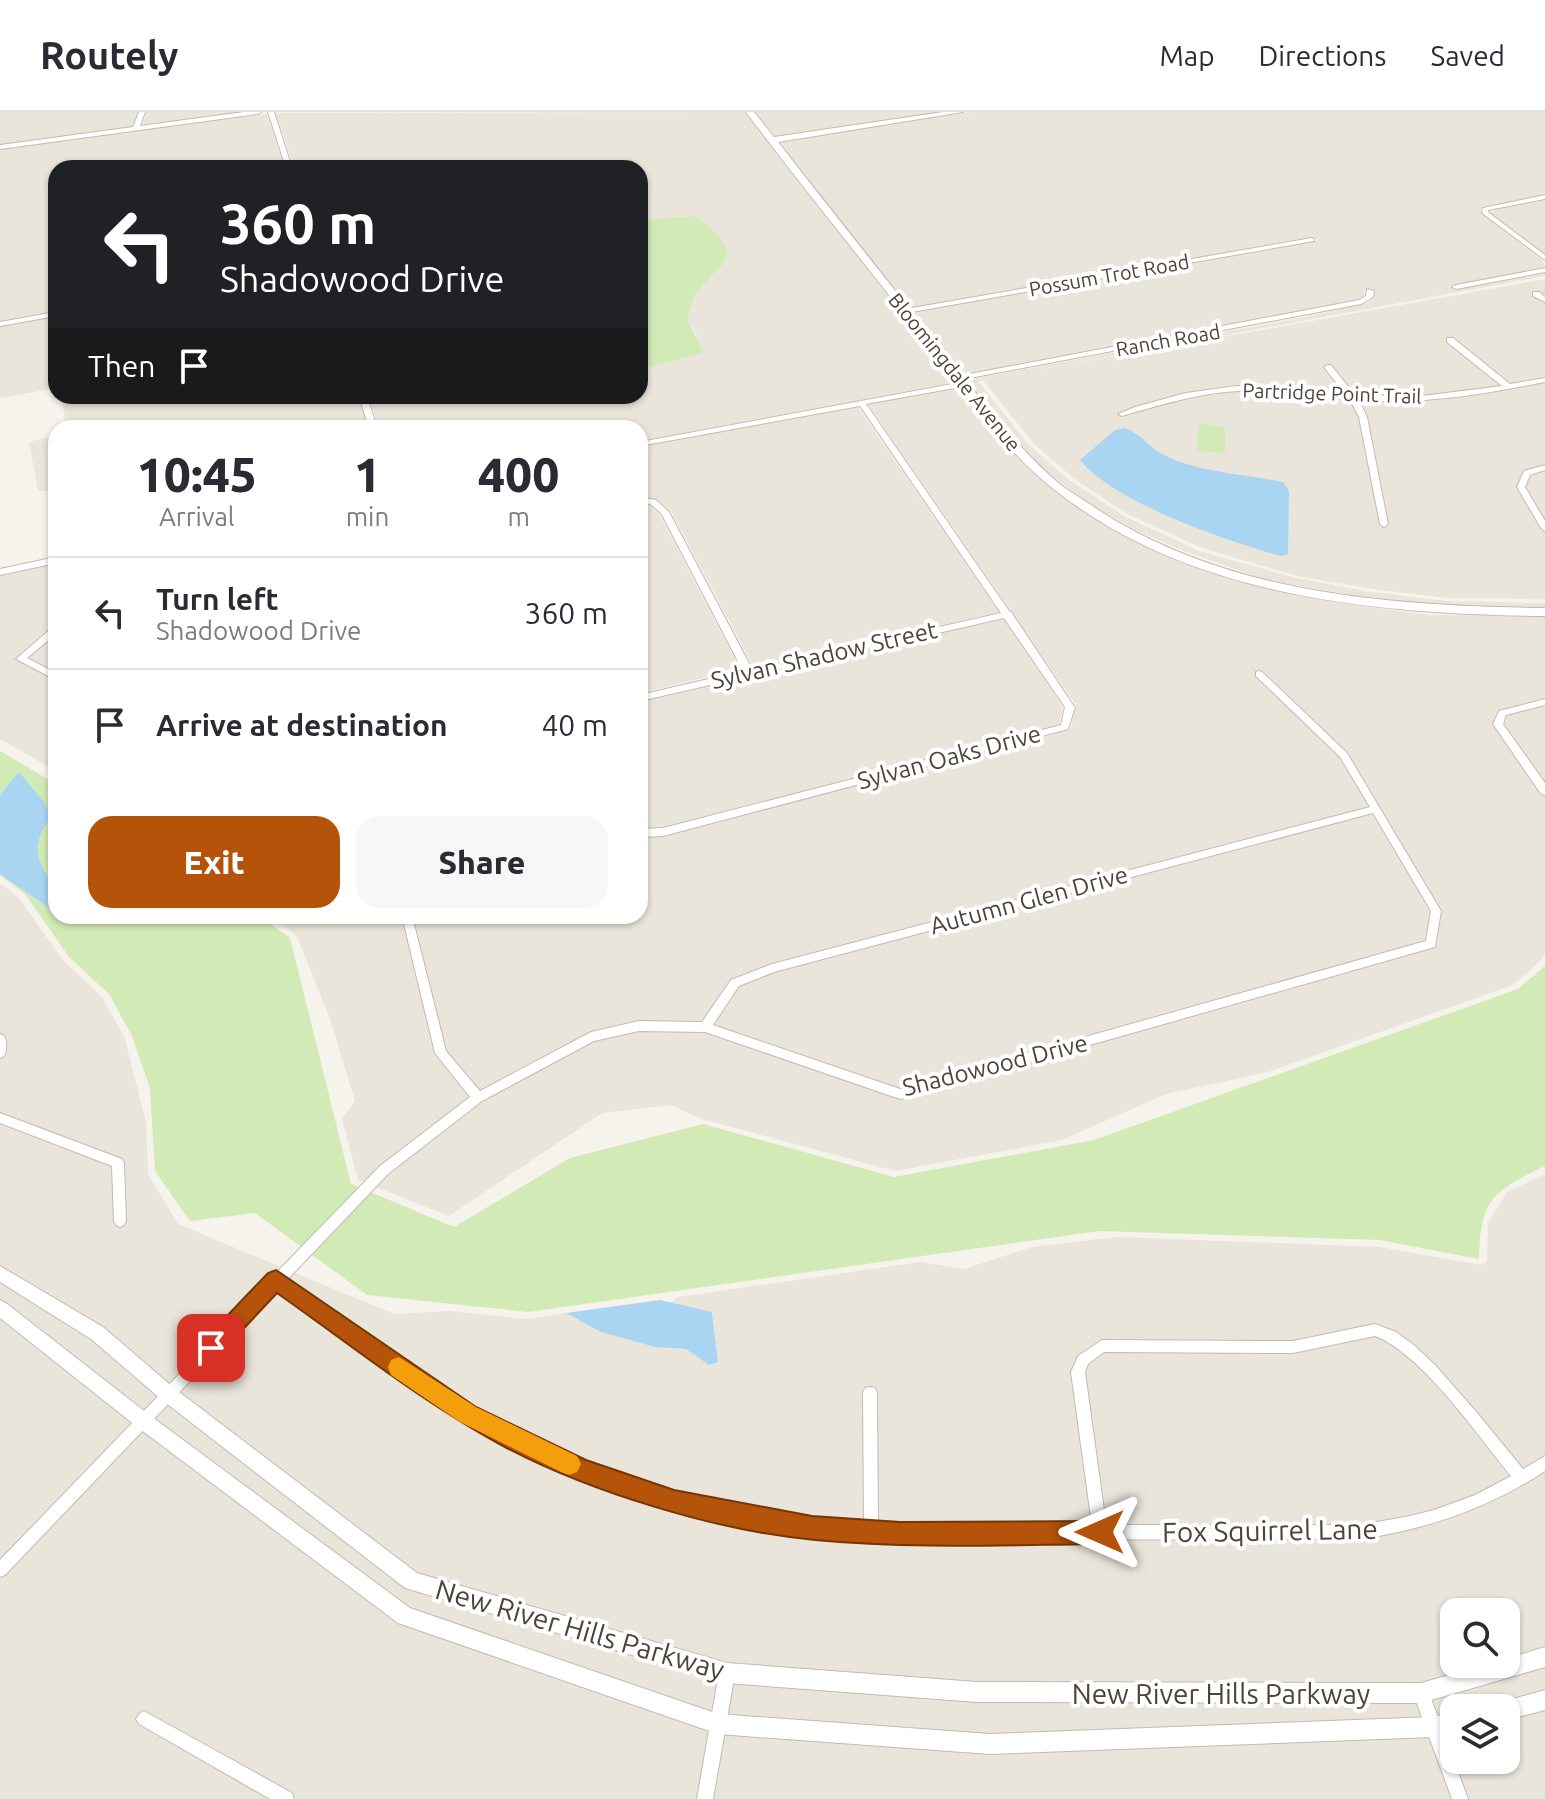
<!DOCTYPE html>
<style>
:root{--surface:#fff;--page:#f7f7f7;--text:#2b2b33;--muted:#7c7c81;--line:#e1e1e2;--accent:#b45309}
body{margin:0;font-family:Ubuntu,sans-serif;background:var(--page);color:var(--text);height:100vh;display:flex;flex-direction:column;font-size:30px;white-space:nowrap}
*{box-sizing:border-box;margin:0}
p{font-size:26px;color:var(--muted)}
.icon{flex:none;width:44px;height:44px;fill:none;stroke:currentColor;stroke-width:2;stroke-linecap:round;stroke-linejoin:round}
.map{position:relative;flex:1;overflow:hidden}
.sheet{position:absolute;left:48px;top:308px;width:600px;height:504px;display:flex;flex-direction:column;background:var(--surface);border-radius:24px;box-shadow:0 2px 6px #0004}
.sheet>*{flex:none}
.guide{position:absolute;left:48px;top:48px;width:600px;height:244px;border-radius:24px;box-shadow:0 2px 6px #0004;background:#202124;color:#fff;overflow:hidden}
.controls{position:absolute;left:1440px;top:1486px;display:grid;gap:16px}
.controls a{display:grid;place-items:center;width:80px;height:80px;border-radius:16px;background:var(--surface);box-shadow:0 2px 6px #0004;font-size:40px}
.pin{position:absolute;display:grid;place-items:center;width:68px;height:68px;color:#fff;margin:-34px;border-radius:16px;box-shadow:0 4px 12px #0006}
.me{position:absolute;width:88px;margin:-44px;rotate:270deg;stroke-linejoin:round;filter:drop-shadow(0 0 6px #0008)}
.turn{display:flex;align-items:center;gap:28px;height:168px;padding:0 40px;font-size:36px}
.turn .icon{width:104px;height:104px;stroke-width:2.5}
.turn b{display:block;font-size:56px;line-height:68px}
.then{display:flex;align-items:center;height:76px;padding:0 40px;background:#0003;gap:16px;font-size:30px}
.eta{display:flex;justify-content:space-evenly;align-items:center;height:136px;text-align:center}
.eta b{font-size:48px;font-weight:800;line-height:56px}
.cta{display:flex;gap:16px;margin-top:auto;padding:16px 40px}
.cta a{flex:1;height:92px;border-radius:24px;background:var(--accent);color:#fff;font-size:32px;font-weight:800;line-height:92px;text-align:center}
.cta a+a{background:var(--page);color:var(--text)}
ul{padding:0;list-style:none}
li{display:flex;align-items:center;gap:24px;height:112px;padding:0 40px;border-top:2px solid var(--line)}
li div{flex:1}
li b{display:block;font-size:30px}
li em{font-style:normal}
header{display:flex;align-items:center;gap:48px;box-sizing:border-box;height:112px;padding:0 40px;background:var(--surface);border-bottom:2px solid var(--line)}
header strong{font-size:38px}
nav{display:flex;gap:44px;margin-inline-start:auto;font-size:28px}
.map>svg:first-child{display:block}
.residential{fill:#eae5da;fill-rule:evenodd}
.green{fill:#d2eab5}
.water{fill:#a9d4f2}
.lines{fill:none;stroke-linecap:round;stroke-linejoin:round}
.minor-casing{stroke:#c2bbae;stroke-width:2}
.tertiary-casing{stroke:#c2bbae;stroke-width:2}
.minor{fill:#fff;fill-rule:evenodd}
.tertiary{fill:#fff;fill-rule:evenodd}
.route{fill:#b45309;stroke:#753606;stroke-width:2}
.slow{fill:#f59e0b}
.labels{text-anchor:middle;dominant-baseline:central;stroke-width:8;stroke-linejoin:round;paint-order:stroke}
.far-street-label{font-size:20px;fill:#4b4439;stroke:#fff}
.street-label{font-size:24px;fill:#4b4439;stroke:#fff}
.near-street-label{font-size:28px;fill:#4b4439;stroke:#fff}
</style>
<header>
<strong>Routely</strong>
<nav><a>Map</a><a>Directions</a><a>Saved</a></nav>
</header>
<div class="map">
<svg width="1545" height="1687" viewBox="0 0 1545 1687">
<rect width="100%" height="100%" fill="#f6f3ec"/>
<!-- residential -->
<path class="residential" d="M0 0H138L133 15 0 33Z
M146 0H246L142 14Z
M745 0 956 270 640 329V316H379L369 284H640V250L652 255 697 224 687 207 696 180 724 151 696 104 640 108V56H613L636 53 634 49 588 56H294L276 1Z
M755 0H948L776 26Z
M971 0H1545V83L1482 95 1480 100 1542 148 1545 155 1449 174 1454 178 1545 161V164L978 269 1028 332 1069 368 1124 404 1199 439 1296 466 1371 480 1446 489 1545 491V497L1418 494 1266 468 1181 438 1134 417 1086 390 1038 353 966 268 1300 206 1364 192 1373 187 1375 178 1365 176 1364 184 1358 188 1296 202 962 263 913 200 1317 128 1314 125 909 196 778 29Z
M267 2 285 56H56V200L0 210V36Z
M1545 88V143L1490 101 1500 96Z
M1545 167V487L1446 486 1372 477 1297 464 1202 436 1127 402 1073 366 1033 331 983 268Z
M56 205V276L0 286V214Z
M960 275 1028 356 1087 400 1126 422 1262 474 1331 490 1430 503 1545 504V842L1537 852 1513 873 1268 960 1166 982 1062 1028 895 1059 702 1007 671 993 602 1001 449 1104 358 1068 342 1007 355 989 330 907 297 824 269 804H640V726L665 724 1071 616 1076 593 868 292Z
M62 284H358L368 316H66Z
M857 294 999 500 753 554 671 399 658 388 640 385V335Z
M56 323V378L38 379 29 330Z
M640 392 649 393 659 402 740 557 640 581Z
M56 451V659L0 627V463Z
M1004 507 1063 595 1059 612 662 715 640 716V590Z
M0 771 19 786 63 848 102 885 125 927 146 1010 148 1062 178 1112 394 1202 450 1199 526 1207 566 1201 602 1220 655 1235 686 1237 718 1249 712 1200 671 1191 678 1185 921 1150 964 1157 1032 1135 1116 1125 1380 1135 1481 1153 1487 1149 1488 1111 1507 1080 1545 1062V1687H0ZM1454 1500H1506V1552H1454ZM1454 1596H1506V1648H1454Z"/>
<!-- green -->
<path class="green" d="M696 104 716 121 728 138 724 151 696 180 687 207 703 240 652 255 640 250V108Z
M1204 311 1225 316V341L1198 339V313Z
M0 639 56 672V804H259L290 826 351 1072 454 1115 570 1046 703 1012 894 1065 1094 1028 1518 877 1545 854V1054C1492 1080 1481 1086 1479 1147L1380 1128 1099 1119 528 1200 367 1183 255 1101 190 1109 155 1059 150 976 132 924 109 882 69 845 25 782 0 763Z"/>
<!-- water -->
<path class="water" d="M1125 316C1142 322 1150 337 1166 344 1202 361 1245 362 1283 370L1289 379 1288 442 1281 444C1229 430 1113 390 1080 348L1115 318Z
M19 660 44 690 51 705C18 750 56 755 56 796H49L0 762V683Z
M660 1188 712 1200 718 1250 709 1253 686 1237 655 1235 601 1220 566 1201Z"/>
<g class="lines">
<defs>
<path id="minor" d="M139 0H145L140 14 244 0H261L258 2 0 37V33L133 15Z
M268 0H274L292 56H286Z
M631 49 633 50V52L613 56H598Z
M1545 83V87L1488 98V100L1545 143V148L1482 101 1483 96Z
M1312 126 1314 127V129L906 201 902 199 906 197Z
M1545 156V160L1456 177 1452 175 1456 173Z
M1367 177 1374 179 1373 185 1361 192 959 268 955 266 959 264 1359 188 1366 184Z
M1533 180H1539L1545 185V190L1533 184Z
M56 200V204L0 214V210Z
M1447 226H1453L1510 272 1545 266V270C1484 282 1421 293 1359 288L1367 305 1388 412 1384 415 1380 412 1359 305 1350 288C1313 284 1276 277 1238 279 1198 281 1160 293 1122 304L1118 302 1135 295 1186 281 1236 274H1269L1346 283 1324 255 1328 253H1331L1355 283 1422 284 1502 274 1447 230Z
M963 270H966V274L866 292 1009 499 1011 500 1073 593 1075 595 1068 617 663 724 640 725V717L663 716 1061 613 1065 595 1004 506 640 589V583L743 559 661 401 650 392 640 391V385L656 388 669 400 752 557 1001 501 860 294 640 334V330Z
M359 284H367L377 316H369Z
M1545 353V358L1530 363 1525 375 1545 409V419L1541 416 1517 375 1524 359Z
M56 445V451L0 463V457Z
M56 514V522L27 546 56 561V568L16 547 53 515Z
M1259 559 1262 560 1347 641 1441 799 1435 835 900 987 705 920 639 919 594 929 482 989 388 1062 287 1168C330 1198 374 1228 417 1258 450 1281 483 1305 519 1323 623 1375 748 1405 864 1412L863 1281 865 1276 870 1275 875 1276 877 1281 878 1413H1092L1071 1260 1078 1244 1102 1228 1293 1229 1375 1212 1396 1220 1415 1234 1436 1254 1478 1302 1523 1357 1545 1344V1359C1489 1396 1428 1417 1361 1427L900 1428 812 1423 674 1396 584 1365 509 1333 463 1307 279 1176 5 1463 0 1465V1448L270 1168 271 1163 276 1161 380 1054 470 985 435 941 402 804H412L446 939 480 979 591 920 639 909 702 910 731 868 772 852 1370 695 1340 645 1256 564V560ZM1373 701 1431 799 1426 829 900 977 713 913 739 874 774 860ZM1375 1224C1422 1242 1478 1324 1511 1364L1475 1383 1434 1398 1410 1404 1361 1413H1106L1085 1260 1088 1252 1104 1240 1293 1241Z
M1545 587V593L1506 603 1503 612 1545 671V683L1541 682 1493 612 1499 599Z
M0 922 4 924C7 929 7 939 4 944L0 946Z
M0 1001 122 1047 124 1051 126 1109 124 1113 120 1115 116 1113 114 1109 112 1054 0 1011Z
M727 1553 732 1556 735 1561 713 1687H697L719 1561 722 1556Z
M1421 1573 1426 1576 1429 1581 1468 1687H1452L1413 1581 1416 1576Z
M144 1599 292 1681 294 1687H270L139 1612 136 1607 139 1602Z"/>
<path id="tertiary" d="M746 0H754L774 25 943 0H963L778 30C831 98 885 166 939 234 977 282 1014 334 1062 374 1073 382 1086 389 1097 397 1228 483 1393 494 1545 496V504C1378 502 1192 486 1056 379 1002 337 963 277 921 224 863 149 803 76 746 0Z
M0 1154 103 1215 174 1276 417 1461 727 1551 977 1570 1421 1571 1488 1552H1506V1547L1545 1535V1555L1421 1591 977 1590 727 1571 405 1476 162 1288 91 1227 0 1170Z
M0 1188 6 1191 148 1302 410 1496 718 1602 990 1622 1433 1605 1454 1600V1620L1433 1625 990 1642 718 1622 398 1511 136 1314 0 1206Z
M1545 1578V1598L1506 1608V1596H1497L1499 1591Z"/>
</defs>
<!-- minor casing -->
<use href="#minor" class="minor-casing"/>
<!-- tertiary casing -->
<use href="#tertiary" class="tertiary-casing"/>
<!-- minor -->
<use href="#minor" class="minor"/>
<!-- tertiary -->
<use href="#tertiary" class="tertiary"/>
</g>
<!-- route -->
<path class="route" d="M276 1158 476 1295 586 1348 674 1378 812 1404 900 1410 1100 1409 1108 1412 1112 1420 1108 1429 1100 1432C1005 1433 909 1437 815 1428 717 1419 590 1380 503 1334 423 1291 351 1233 277 1181L219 1243 211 1246 203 1243 200 1236 203 1229 268 1161Z"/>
<!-- slow -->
<path class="slow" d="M399 1245 476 1295 577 1344 581 1352 577 1360 569 1363 561 1360 460 1310 391 1263 388 1255 391 1248Z"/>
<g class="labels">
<!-- far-street labels -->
<g class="far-street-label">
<text transform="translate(1109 163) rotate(-10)">Possum Trot Road</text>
<text transform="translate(1168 228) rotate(-10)">Ranch Road</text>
<text transform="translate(955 260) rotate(51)">Bloomingdale Avenue</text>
<text transform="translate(1332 281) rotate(2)">Partridge Point Trail</text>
</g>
<!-- street labels -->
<g class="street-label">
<text transform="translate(824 543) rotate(-13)">Sylvan Shadow Street</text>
<text transform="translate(949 645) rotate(-15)">Sylvan Oaks Drive</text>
<text transform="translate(1029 788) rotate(-15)">Autumn Glen Drive</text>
<text transform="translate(995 953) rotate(-14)">Shadowood Drive</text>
</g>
<!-- near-street labels -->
<g class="near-street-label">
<text transform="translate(1270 1418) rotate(-1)">Fox Squirrel Lane</text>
<text transform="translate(580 1517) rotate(16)">New River Hills Parkway</text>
<text x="1221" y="1581">New River Hills Parkway</text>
</g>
</g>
</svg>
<div class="controls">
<a><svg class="icon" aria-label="search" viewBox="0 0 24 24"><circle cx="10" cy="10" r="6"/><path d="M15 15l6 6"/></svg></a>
<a><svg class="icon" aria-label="layers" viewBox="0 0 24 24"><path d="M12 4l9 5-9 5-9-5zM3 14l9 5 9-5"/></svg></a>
</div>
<div class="pin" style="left:211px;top:1236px;background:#d93025"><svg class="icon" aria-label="arrive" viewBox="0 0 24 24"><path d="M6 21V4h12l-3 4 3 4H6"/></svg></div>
<svg class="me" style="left:1100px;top:1420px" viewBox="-20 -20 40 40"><path d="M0-17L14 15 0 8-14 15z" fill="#b45309" stroke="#fff" stroke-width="4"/></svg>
<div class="guide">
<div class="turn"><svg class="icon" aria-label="left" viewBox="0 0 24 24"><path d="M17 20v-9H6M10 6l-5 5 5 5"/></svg><div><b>360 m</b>Shadowood Drive</div></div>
<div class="then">Then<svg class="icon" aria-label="arrive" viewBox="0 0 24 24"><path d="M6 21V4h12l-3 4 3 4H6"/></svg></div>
</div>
<section class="sheet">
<div class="eta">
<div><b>10:45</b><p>Arrival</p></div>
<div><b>1</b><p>min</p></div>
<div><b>400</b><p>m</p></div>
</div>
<ul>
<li><svg class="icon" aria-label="left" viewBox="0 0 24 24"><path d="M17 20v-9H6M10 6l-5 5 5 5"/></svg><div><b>Turn left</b><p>Shadowood Drive</p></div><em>360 m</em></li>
<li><svg class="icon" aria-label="arrive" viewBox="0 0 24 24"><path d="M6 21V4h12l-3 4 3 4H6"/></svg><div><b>Arrive at destination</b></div><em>40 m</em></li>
</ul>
<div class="cta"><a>Exit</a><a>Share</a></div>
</section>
</div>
